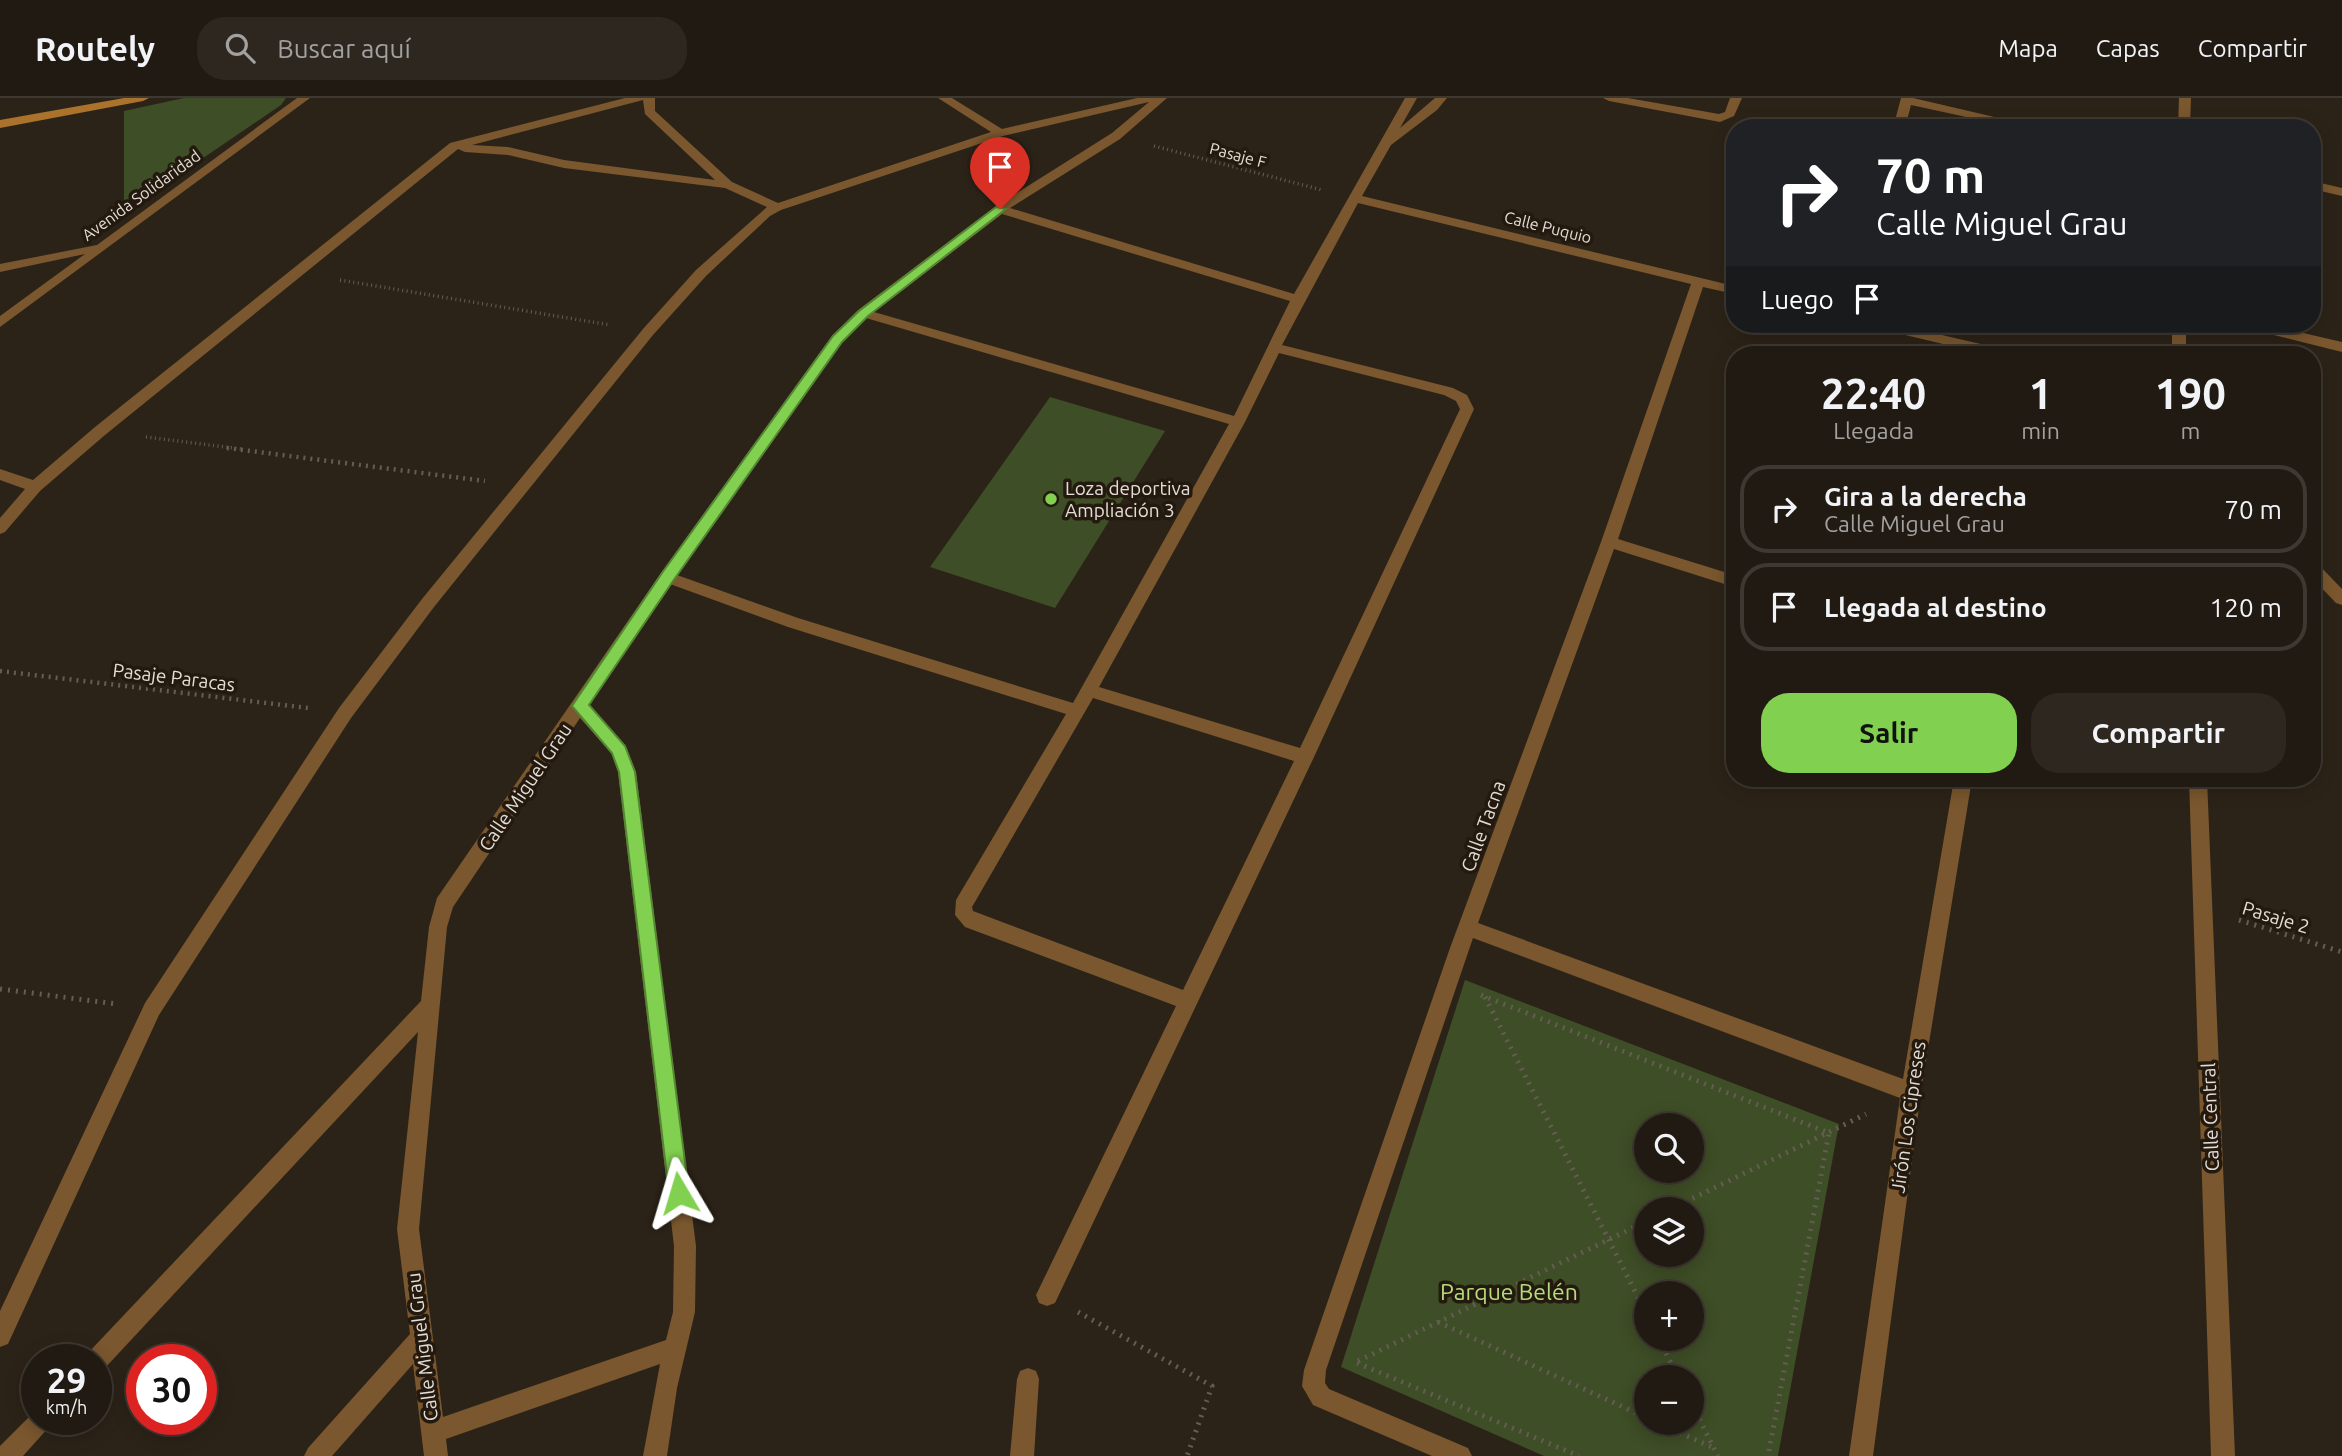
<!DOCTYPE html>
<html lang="es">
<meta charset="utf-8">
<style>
:root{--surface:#211a12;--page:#2d2720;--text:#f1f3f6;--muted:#a2a19f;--line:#3e3832;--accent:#81d050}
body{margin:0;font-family:Ubuntu,sans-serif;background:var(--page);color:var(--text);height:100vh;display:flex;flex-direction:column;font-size:26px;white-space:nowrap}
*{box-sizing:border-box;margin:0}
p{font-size:23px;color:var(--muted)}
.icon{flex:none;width:38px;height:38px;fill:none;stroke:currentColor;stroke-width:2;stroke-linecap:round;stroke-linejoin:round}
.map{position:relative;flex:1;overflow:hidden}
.drawer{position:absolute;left:1726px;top:248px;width:595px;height:441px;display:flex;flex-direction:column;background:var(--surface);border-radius:28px;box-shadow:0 4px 18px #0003,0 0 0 2px var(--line)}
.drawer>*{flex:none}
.top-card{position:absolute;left:1726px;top:21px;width:595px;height:214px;border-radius:28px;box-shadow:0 4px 18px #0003,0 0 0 2px var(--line);background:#202124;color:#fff;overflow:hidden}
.controls{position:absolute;left:1634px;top:1015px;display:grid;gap:14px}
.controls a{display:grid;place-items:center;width:70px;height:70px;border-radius:50%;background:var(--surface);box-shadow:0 4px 18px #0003,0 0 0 2px var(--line);font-size:35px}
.speed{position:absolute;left:21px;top:1246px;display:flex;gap:14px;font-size:35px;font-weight:700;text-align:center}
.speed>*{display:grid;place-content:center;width:91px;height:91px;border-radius:50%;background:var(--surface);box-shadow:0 4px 18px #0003,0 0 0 2px var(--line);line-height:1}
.speed small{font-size:18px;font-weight:400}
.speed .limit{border:10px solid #d22;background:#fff;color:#111}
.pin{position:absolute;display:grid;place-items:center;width:60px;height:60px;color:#fff;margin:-72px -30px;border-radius:50% 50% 50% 0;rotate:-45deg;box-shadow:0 0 7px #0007}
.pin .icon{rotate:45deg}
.me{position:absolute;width:77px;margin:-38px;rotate:353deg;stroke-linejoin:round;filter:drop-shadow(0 0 5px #0008)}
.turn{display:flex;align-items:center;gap:24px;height:147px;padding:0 35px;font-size:32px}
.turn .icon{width:91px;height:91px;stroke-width:2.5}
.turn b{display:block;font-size:49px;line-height:60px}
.then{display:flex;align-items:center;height:66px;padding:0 35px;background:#0003;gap:14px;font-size:26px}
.eta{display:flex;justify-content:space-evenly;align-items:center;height:119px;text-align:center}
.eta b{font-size:42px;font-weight:700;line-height:49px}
.cta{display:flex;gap:14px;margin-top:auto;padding:14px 35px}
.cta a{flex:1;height:80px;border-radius:28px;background:var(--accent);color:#111;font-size:28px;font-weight:700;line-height:80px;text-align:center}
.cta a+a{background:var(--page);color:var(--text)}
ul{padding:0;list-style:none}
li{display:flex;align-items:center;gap:21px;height:88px;margin:0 14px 10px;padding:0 21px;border:4px solid var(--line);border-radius:28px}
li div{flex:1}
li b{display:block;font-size:26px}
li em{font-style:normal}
header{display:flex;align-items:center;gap:42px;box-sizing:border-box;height:98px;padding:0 35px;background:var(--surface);border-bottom:2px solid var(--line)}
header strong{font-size:33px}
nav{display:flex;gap:38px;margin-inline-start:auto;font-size:24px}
.search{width:490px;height:63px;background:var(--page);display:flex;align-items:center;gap:18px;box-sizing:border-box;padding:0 24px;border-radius:28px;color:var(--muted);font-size:26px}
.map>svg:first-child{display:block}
.green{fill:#3e4e26;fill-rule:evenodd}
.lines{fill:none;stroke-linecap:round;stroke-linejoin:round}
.path-far2{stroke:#655d53;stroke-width:3.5;stroke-dasharray:1 3.5;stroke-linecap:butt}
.path-far1{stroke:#655d53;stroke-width:4.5;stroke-dasharray:2 5;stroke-linecap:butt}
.path{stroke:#655d53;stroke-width:5;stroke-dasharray:2 6;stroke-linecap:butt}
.street{fill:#7a572e;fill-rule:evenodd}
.secondary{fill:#aa722b;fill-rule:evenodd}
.route{fill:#81d050;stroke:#548734;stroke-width:2}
.poi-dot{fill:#81d050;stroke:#23190f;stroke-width:2.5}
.labels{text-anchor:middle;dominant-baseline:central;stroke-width:7;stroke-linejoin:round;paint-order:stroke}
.far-street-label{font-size:16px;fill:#e3ddd5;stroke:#23190f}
.poi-label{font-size:19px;fill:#e3ddd5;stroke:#23190f;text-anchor:start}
.street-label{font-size:19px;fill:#e3ddd5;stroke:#23190f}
.near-park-label{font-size:23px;fill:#b5dd7b;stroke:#23190f}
</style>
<header>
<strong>Routely</strong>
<div class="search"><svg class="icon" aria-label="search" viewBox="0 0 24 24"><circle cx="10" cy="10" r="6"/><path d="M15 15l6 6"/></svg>Buscar aquí</div>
<nav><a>Mapa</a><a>Capas</a><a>Compartir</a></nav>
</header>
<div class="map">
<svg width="2342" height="1358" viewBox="0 0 2342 1358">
<rect width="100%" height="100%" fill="#2c2318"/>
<!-- green -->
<path class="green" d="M184 0H286L281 7 124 114V13Z
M1050 299 1165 333 1055 510 930 469Z
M1465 882 1839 1026 1778 1358H1544L1341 1269ZM1647 1027H1692V1073H1647ZM1647 1111H1692V1157H1647ZM1647 1195H1692V1241H1647ZM1647 1279H1692V1325H1647Z"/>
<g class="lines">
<!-- path-far2 -->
<path class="path-far2" d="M1154 48 1322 92
M340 182 610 227
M146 339 241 351"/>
<!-- path-far1 -->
<path class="path-far1" d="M227 350 485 383
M0 573 308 610"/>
<!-- path -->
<path class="path" d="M2239 822 2342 854
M0 891 117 906
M1481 897 1829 1035 1768 1358
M1485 899 1647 1217
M1671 1111 1866 1016
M1078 1214 1212 1288 1187 1358
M1438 1224 1647 1320
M1659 1241 1678 1279
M1358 1263 1647 1123
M1357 1265 1579 1358
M1692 1307 1718 1358
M1658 1325 1714 1350"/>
<!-- street -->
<path class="street" d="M297 0H310L0 229V218L85 156 0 174V166L97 147Z
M625 0H655V13L732 84 778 105 991 34 938 0H952L1002 31 1137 0H1167L1120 41 1010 110 1294 196 1405 0H1417L1400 30 1435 0H1447L1437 12 1391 47 1362 98 1734 188V196L1703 189 1618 441 1734 477V489L1614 451 1478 825 1903 981 1954 681H1972L1921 994 1873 1358H1849L1900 1000 1473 840 1326 1272 1325 1285 1329 1291 1468 1350 1472 1358H1432L1313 1307 1302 1288 1304 1272 1450 850 1601 444 1691 186 1358 105 1282 247 1453 290 1467 297 1474 311 1314 659 1055 1205 1047 1208 1039 1205 1036 1197 1176 908 965 829 955 817 956 802 1066 616 788 529 670 486 589 607 625 647 636 674 696 1148 695 1214 677 1290 667 1358H643L660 1266 446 1341 448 1358H424L413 1266 332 1358H304L308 1350 410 1236 397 1131 418 934 104 1271 96 1274V1262H85L88 1255 421 903 429 829 437 800 661 475 832 238 858 212 996 108 1112 35 1149 4 1003 38 781 112 770 118 706 178 653 237 434 509 351 620 159 917 8 1246 0 1249V1213L145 905 339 610 422 501 643 231 696 172 767 109 725 90 564 70 508 57 465 54 458 51 105 337 40 393 5 434 0 436V420L25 391 0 382V371L33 382 95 329 450 45ZM643 2 645 16 715 82 564 62 508 49 472 47ZM1002 116 1290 203 1234 318 874 214ZM866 220 1229 326 1073 605 798 520 677 477 842 244ZM1279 255 1444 297 1456 303 1460 311 1300 650 1099 589 1245 324ZM1093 600 1294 663 1183 892 973 813 972 809ZM580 620 612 656 618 674 674 1148 673 1214 666 1242 443 1319 419 1131 447 829 453 809Z
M1603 0H1628L1719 16 1725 14 1730 0H1742L1734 18 1720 24 1609 3Z
M1901 0H1913L2041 30H2017L1911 7 1905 30H1893Z
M2179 0H2191L2190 30H2178Z
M2312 83 2342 90V98L2312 91Z
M1869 226H1894L2007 252 2014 257H1989L1876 230Z
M2172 226H2186V257H2172Z
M2240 226H2264L2342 244V254L2242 229Z
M2312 464 2318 466 2342 491V507L2336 505 2312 480Z
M2189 681H2207L2235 1358H2211Z
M1028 1270 1036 1273 1039 1281 1034 1358H1010L1017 1281 1020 1273Z
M37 1311V1321H52L49 1329 23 1358H0V1348Z"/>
<!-- secondary -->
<path class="secondary" d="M124 0H149L143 3 0 30V22Z"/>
</g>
<!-- route -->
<path class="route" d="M996 109 1006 111 868 218 842 244 673 483 589 607 625 648 635 674 689 1095 686 1102 679 1105 672 1102 669 1095 619 674 612 655 572 608 662 475 833 238 859 213Z"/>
<!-- markers -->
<circle class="poi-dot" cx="1051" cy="401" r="7"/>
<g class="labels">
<!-- far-street labels -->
<g class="far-street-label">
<text transform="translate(1238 57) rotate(15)">Pasaje F</text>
<text transform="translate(141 97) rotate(-36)">Avenida Solidaridad</text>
<text transform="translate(1548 129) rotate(14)">Calle Puquio</text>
</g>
<!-- poi labels -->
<g class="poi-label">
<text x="1065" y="390">Loza deportiva<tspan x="1065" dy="22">Ampliación 3</tspan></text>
</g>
<!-- street labels -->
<g class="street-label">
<text transform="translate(174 579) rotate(7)">Pasaje Paracas</text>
<text transform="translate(525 689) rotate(-56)">Calle Miguel Grau</text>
<text transform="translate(1483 728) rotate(-70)">Calle Tacna</text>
<text transform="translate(2276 819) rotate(17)">Pasaje 2</text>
<text transform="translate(1908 1019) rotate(-82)">Jirón Los Cipreses</text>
<text transform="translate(2210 1019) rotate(-92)">Calle Central</text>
<text transform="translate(422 1249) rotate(-97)">Calle Miguel Grau</text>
</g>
<!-- near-park labels -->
<g class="near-park-label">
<text x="1509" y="1193">Parque Belén</text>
</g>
</g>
</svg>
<div class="controls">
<a><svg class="icon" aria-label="search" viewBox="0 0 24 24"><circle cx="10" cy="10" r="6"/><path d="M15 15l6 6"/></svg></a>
<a><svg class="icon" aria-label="layers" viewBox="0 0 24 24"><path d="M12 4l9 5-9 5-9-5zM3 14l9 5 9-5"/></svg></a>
<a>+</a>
<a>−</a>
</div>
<div class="speed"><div>29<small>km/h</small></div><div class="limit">30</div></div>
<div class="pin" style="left:1000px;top:111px;background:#d93025"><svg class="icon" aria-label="arrive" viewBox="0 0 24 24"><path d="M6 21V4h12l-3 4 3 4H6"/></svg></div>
<svg class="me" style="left:679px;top:1095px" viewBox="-20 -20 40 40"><path d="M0-17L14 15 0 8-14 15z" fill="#81d050" stroke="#fff" stroke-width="4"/></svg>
<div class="top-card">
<div class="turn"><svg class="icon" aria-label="right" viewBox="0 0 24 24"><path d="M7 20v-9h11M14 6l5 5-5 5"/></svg><div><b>70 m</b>Calle Miguel Grau</div></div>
<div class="then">Luego<svg class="icon" aria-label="arrive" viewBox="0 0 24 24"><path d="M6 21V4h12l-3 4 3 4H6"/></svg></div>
</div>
<section class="drawer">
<div class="eta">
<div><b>22:40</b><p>Llegada</p></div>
<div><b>1</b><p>min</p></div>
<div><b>190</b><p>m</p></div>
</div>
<ul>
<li><svg class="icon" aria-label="right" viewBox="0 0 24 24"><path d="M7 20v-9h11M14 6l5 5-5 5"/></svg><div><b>Gira a la derecha</b><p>Calle Miguel Grau</p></div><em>70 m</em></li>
<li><svg class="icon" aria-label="arrive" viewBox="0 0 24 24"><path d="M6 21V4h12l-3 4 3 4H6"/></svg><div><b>Llegada al destino</b></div><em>120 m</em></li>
</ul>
<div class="cta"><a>Salir</a><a>Compartir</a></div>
</section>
</div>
